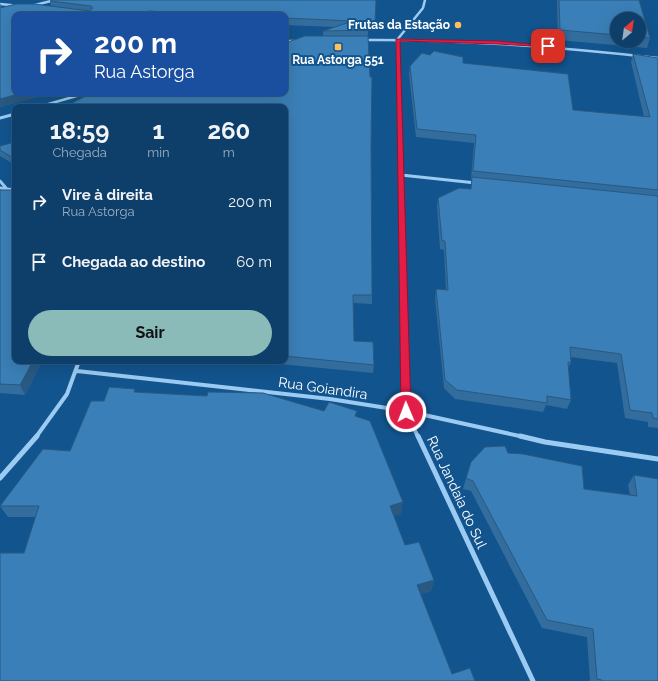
<!DOCTYPE html>
<html lang="pt">
<meta charset="utf-8">
<style>
:root{--surface:#0e3f6a;--page:#1c4a72;--text:#f1f3f6;--muted:#9bafc1;--line:#2e587e;--accent:#8bbbb9}
body{margin:0;font-family:Raleway,sans-serif;background:var(--page);color:var(--text);height:100vh;display:flex;flex-direction:column;font-size:15px;white-space:nowrap}
*{box-sizing:border-box;margin:0}
p{font-size:13px;color:var(--muted)}
.icon{flex:none;width:22px;height:22px;fill:none;stroke:currentColor;stroke-width:2;stroke-linecap:round;stroke-linejoin:round}
.map{position:relative;flex:1;overflow:hidden}
.details{position:absolute;left:12px;top:104px;width:276px;height:260px;display:flex;flex-direction:column;background:var(--surface);border-radius:8px;box-shadow:0 4px 16px #0002,0 0 0 1px var(--line)}
.details>*{flex:none}
.top-card{position:absolute;left:12px;top:12px;width:276px;height:84px;border-radius:8px;box-shadow:0 4px 16px #0002,0 0 0 1px var(--line);background:#1a4fa0;color:#fff;overflow:hidden}
.needle{width:26px;rotate:29deg}
.fabs{position:absolute;left:610px;top:12px;display:grid;gap:8px}
.fabs a{display:grid;place-items:center;width:36px;height:36px;border-radius:50%;background:var(--surface);box-shadow:0 4px 16px #0002,0 0 0 1px var(--line);font-size:20px}
.pin{position:absolute;display:grid;place-items:center;width:34px;height:34px;color:#fff;margin:-17px;border-radius:8px;box-shadow:0 2px 6px #0006}
.me{position:absolute;width:44px;margin:-22px;rotate:359deg;stroke-linejoin:round;filter:drop-shadow(0 0 3px #0008)}
.turn{display:flex;align-items:center;gap:14px;height:84px;padding:0 16px;font-size:18px}
.turn .icon{width:52px;height:52px;stroke-width:2.5}
.turn b{display:block;font-size:28px;line-height:34px}
.eta{display:flex;justify-content:space-evenly;align-items:center;height:68px;text-align:center}
.eta b{font-size:24px;font-weight:700;line-height:28px}
.primary-button{display:flex;gap:8px;margin-top:auto;padding:8px 16px}
.primary-button a{flex:1;height:46px;border-radius:24px;background:var(--accent);color:#111;font-size:16px;font-weight:700;line-height:46px;text-align:center}
ul{padding:0;list-style:none}
li{display:flex;align-items:center;gap:12px;height:60px;padding:0 16px}
li div{flex:1}
li b{display:block;font-size:15px}
li em{font-style:normal}
.map>svg:first-child{display:block}
.lines{fill:none;stroke-linecap:round;stroke-linejoin:round}
.street-far3{stroke:#9bcbf2;stroke-width:2.5}
.street-far2{stroke:#9bcbf2;stroke-width:3}
.street-far1{stroke:#9bcbf2;stroke-width:4}
.street{stroke:#9bcbf2;stroke-width:5}
.wall{fill:#326d9d;fill-rule:evenodd}
.shaded-wall{fill:#295980}
.building{fill:#3a7fb7;stroke:#295980}
.route{fill:#e11d48;stroke:#92132f}
.poi-dot{fill:#ffbf5b;stroke:#12548e;stroke-width:1.5}
.labels{text-anchor:middle;dominant-baseline:central;stroke-width:4;stroke-linejoin:round;paint-order:stroke}
.far-poi-label{font-size:12px;font-weight:bold;fill:#fff;stroke:#12548e;text-anchor:end}
.street-label{font-size:14px;fill:#fff;stroke:#12548e}
</style>
<div class="map">
<svg width="658" height="681" viewBox="0 0 658 681">
<rect width="100%" height="100%" fill="#12548e"/>
<g class="lines">
<!-- street-far3 -->
<path class="street-far3" d="M0 4 20 6
M31 6 55 0
M363 40C462 39 560 47 658 58
M285 41H295
M38 107 87 93
M399 109 397 40 423 8 425 0"/>
<!-- street-far2 -->
<path class="street-far2" d="M399 108 402 251
M0 118 15 114
M401 175 476 183
M0 181 6 188
M0 188 15 190"/>
<!-- street-far1 -->
<path class="street-far1" d="M402 250 406 411 418 437
M77 371 330 399 406 411 524 437
M36 437 67 394 79 361"/>
<!-- street -->
<path class="street" d="M418 436 533 681
M520 436 545 442 658 459
M0 478 37 436"/>
</g>
<!-- wall -->
<path class="wall" d="M376 0 374 29H368V36L371 145 372 295V304L353 303 354 341 374 365 373 373 250 361H285V93L323 36V31L334 27 285 25V15H15L52 93 0 107V3L2 8 51 6 50 1Z
M557 0H639L650 38 647 48 558 40ZM617 19H639V41H617Z
M633 54 658 58V428L648 427V422L625 418 617 363 570 357 571 363 568 368 571 400 567 409 546 405 543 412 455 399 444 388 435 298 436 289 446 290 444 250 440 249 437 206 438 198 471 189 472 179H471L474 143 416 137 409 74 410 66 463 63 573 110 644 117 631 62Z
M15 142V165L0 156V146Z
M0 190 15 361H42L25 395 0 393Z
M136 392 324 411 357 416 401 514 393 516 405 545 434 580 431 591 420 594 452 674 475 681 24 553 36 517H8L0 506 70 451 104 401Z
M508 453 584 489 630 495 628 485 634 475 658 479V681H590L587 637 542 628 471 491 463 489 471 462Z"/>
<!-- shaded-wall -->
<path class="shaded-wall" d="M22 93H52L0 107V99Z
M33 361H42L25 395 20 385Z
M403 502 401 514 388 517 390 506Z
M434 580 431 591 414 596 417 585Z"/>
<!-- building -->
<path class="building" d="M53 0H376L375 22H367L368 30 323 31 353 21 285 18V15H228L148 11 154 15H15V93H22L0 99V8L16 4H34L90 11 93 8 91 6 50 1Z
M559 0H639L650 38 639 37V19H617V35L560 30Z
M305 36H368L370 77H372L371 145 372 295H353L354 341 373 342 374 365 285 356V107H64L92 93H285V43Z
M434 51 463 57V63L568 74 573 110 650 117 633 54 658 58V190L473 171 476 135 417 129 410 66 422 53 430 55Z
M15 142V159L0 150V146Z
M472 177 658 196V419L653 418 652 413 630 410 621 354 570 347 571 363 568 362 571 400 547 396V403L457 390 445 380 436 289 448 290 445 241H442L438 198 459 188 471 189Z
M0 190H15V361H33L20 385 0 384Z
M109 387 135 389 134 392 207 396 208 392 263 393 324 411 329 402 357 411 355 416 370 421 403 502 390 506 405 545 419 542 434 580 417 585 452 674 470 668 475 681H0V553H24L39 506H0L43 449 70 451 91 401H104Z
M505 446 508 453 523 454 582 466 584 489 637 496 634 475 658 479V681H602V680L597 679 593 629 547 620 473 481 466 478 471 462 485 447Z"/>
<!-- route -->
<path class="route" d="M396 39 498 41 551 46 548 47 498 44 400 41 411 412 406 415 401 412Z"/>
<!-- markers -->
<g class="poi-dot">
<circle cx="458" cy="25" r="4"/>
<rect x="334" y="43" width="8" height="8" rx="2"/>
</g>
<g class="labels">
<!-- far-poi labels -->
<g class="far-poi-label">
<text x="450" y="25">Frutas da Estação</text>
<text x="338" y="60" text-anchor="middle">Rua Astorga 551</text>
</g>
<!-- street labels -->
<g class="street-label">
<text transform="translate(323 388) rotate(8)">Rua Goiandira</text>
<text transform="translate(457 492) rotate(65)">Rua Jandaia do Sul</text>
</g>
</g>
</svg>
<div class="fabs">
<a><svg class="needle" viewBox="-14 -14 28 28"><path d="M0-13l5 13h-10z" fill="#e53935"/><path d="M0 13l5-13h-10z" fill="#9bafc1"/></svg></a>
</div>
<div class="pin" style="left:548px;top:46px;background:#d93025"><svg class="icon" aria-label="arrive" viewBox="0 0 24 24"><path d="M6 21V4h12l-3 4 3 4H6"/></svg></div>
<svg class="me" style="left:406px;top:412px" viewBox="-20 -20 40 40"><circle r="17" fill="#e11d48" stroke="#fff" stroke-width="3"/><path d="M0-11L8 9 0 5-8 9z" fill="#fff"/></svg>
<div class="top-card">
<div class="turn"><svg class="icon" aria-label="right" viewBox="0 0 24 24"><path d="M7 20v-9h11M14 6l5 5-5 5"/></svg><div><b>200 m</b>Rua Astorga</div></div>
</div>
<section class="details">
<div class="eta">
<div><b>18:59</b><p>Chegada</p></div>
<div><b>1</b><p>min</p></div>
<div><b>260</b><p>m</p></div>
</div>
<ul>
<li><svg class="icon" aria-label="right" viewBox="0 0 24 24"><path d="M7 20v-9h11M14 6l5 5-5 5"/></svg><div><b>Vire à direita</b><p>Rua Astorga</p></div><em>200 m</em></li>
<li><svg class="icon" aria-label="arrive" viewBox="0 0 24 24"><path d="M6 21V4h12l-3 4 3 4H6"/></svg><div><b>Chegada ao destino</b></div><em>60 m</em></li>
</ul>
<div class="primary-button"><a>Sair</a></div>
</section>
</div>
